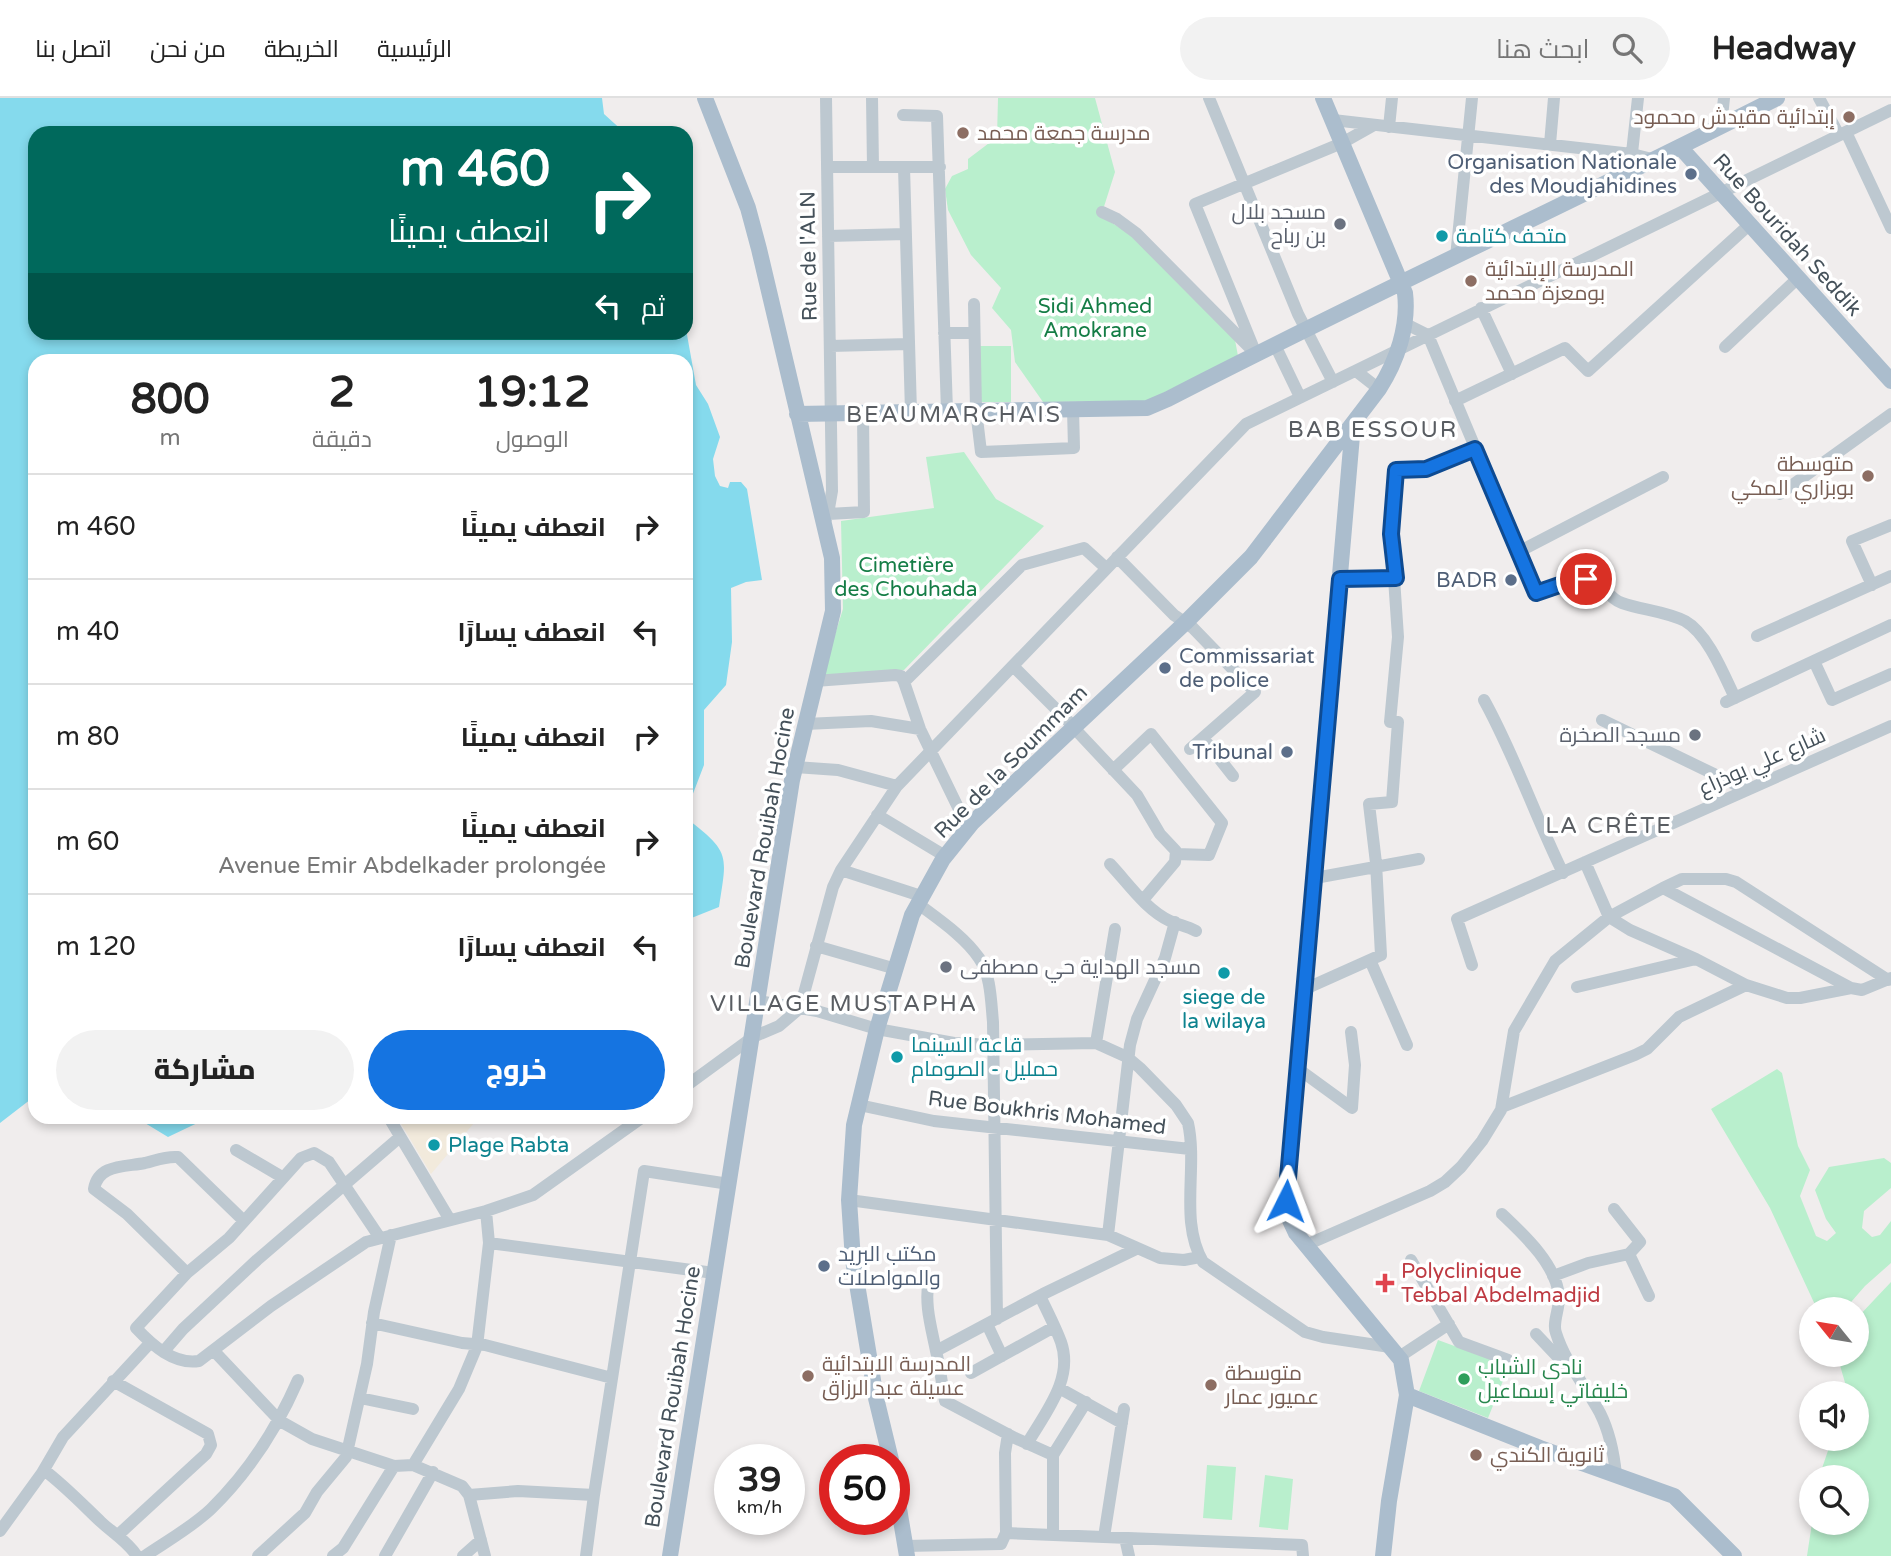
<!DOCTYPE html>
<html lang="ar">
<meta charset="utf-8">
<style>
:root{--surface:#fff;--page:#f2f2f2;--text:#222;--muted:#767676;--line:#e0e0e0;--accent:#1574e1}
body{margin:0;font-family:"Varela Round",Cairo,sans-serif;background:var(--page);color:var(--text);direction:rtl;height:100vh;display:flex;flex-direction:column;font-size:26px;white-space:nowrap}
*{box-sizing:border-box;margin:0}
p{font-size:23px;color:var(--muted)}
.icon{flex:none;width:38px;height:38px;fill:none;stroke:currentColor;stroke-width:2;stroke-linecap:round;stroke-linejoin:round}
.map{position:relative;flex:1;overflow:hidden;direction:ltr}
.panel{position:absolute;left:28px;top:256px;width:665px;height:770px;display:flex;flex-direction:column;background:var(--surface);border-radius:21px;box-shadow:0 4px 10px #0003;direction:rtl}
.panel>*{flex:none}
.banner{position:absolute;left:28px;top:28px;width:665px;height:214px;border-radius:21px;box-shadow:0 4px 10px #0003;direction:rtl;background:#00695c;color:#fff;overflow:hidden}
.needle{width:46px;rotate:300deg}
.buttons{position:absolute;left:1799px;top:1199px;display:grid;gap:14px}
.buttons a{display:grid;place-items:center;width:70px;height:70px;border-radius:50%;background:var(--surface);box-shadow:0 4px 10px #0003;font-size:35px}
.speed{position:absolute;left:714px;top:1346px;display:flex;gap:14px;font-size:35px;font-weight:700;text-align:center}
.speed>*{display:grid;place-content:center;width:91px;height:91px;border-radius:50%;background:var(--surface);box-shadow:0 4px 10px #0003;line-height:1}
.speed small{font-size:18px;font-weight:400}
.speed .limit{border:10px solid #d22;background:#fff;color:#111}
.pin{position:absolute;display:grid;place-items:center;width:60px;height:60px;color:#fff;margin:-30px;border:4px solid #fff;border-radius:50%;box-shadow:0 2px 7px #0007}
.me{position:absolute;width:77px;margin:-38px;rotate:3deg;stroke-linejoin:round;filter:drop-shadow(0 0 5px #0008)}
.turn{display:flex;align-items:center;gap:24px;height:147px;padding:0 28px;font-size:32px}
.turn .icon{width:91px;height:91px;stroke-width:2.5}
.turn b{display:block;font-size:49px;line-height:60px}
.then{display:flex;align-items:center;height:66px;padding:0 28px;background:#0003;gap:14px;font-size:26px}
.eta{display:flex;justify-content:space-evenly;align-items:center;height:119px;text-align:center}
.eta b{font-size:42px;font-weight:800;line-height:49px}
.button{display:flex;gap:14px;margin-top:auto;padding:14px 28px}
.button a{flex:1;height:80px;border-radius:42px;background:var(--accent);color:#fff;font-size:28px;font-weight:800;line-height:80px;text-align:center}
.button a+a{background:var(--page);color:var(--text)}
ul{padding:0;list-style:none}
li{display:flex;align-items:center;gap:21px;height:105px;padding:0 28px;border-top:2px solid var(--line)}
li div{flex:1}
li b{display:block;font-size:26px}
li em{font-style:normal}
header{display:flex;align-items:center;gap:42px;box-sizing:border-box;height:98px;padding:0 35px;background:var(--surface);border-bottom:2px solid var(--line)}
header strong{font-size:33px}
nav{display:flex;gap:38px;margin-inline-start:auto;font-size:24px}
.search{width:490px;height:63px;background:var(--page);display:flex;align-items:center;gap:18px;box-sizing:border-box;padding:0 24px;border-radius:38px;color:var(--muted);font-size:26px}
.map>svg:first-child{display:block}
.green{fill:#b9efcd}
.sand{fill:#f2eadc}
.water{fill:#85daed}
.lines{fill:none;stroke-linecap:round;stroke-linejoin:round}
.minor{stroke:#bdc8d0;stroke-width:12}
.major{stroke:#abbdcd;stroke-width:16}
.route-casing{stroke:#0e4b92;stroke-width:18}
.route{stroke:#1574e1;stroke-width:12}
.education-dot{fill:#8d6e63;stroke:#fff;stroke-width:2.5}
.service-dot{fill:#5c6f8a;stroke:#fff;stroke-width:2.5}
.worship-dot{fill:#6b7280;stroke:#fff;stroke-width:2.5}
.culture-dot{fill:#0f9aa8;stroke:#fff;stroke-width:2.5}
.health-dot{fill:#e0444e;stroke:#fff;stroke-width:2.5}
.leisure-dot{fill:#2e9e5b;stroke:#fff;stroke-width:2.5}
.labels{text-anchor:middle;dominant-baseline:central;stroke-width:7;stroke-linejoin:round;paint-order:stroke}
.education-label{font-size:21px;fill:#785e54;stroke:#fff;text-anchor:start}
.service-label{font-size:21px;fill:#4e5e75;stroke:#fff;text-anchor:end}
.worship-label{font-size:21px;fill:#5b616d;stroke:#fff;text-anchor:end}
.street-label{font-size:21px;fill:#45515a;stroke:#fff}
.culture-label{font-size:21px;fill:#0d838f;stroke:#fff;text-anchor:start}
.park-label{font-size:21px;fill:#157d46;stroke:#fff}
.health-label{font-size:21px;fill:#be3a42;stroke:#fff;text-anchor:start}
.leisure-label{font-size:21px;fill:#27864d;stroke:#fff;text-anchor:start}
.neighbourhood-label{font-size:23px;letter-spacing:2px;fill:#595d62;stroke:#fff}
</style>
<header>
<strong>Headway</strong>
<div class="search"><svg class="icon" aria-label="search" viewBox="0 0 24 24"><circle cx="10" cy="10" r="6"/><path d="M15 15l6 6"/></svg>ابحث هنا</div>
<nav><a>الرئيسية</a><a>الخريطة</a><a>من نحن</a><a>اتصل بنا</a></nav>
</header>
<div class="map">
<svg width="1891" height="1458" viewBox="0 0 1891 1458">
<rect width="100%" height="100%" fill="#f0eded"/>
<!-- green -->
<path class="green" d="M998 0H1095L1115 74 1101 118 1133 138 1235 242 1238 258 1147 303 1043 304 1015 264 1011 232 992 210 1001 190 971 157 948 112 945 91 952 78 968 71V61L997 39Z
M980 248H1011V304H981Z
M964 354 996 401 1044 428 904 572 822 578 843 511 841 423 934 410 926 359Z
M1777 971 1782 975 1798 1048 1810 1072 1800 1098 1816 1138 1827 1143 1836 1135 1826 1121 1815 1092 1829 1069 1884 1060 1891 1065V1090L1864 1113 1862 1130 1872 1139 1880 1137 1891 1123V1165L1865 1188 1845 1211H1817L1770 1110 1711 1011Z
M1891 1184V1458H1807L1812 1425 1857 1424V1379H1819L1832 1341 1857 1340V1295H1848L1837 1257 1857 1256V1220Z
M1438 1242 1509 1268 1488 1320 1419 1293Z
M1207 1367 1236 1369 1232 1422 1203 1420Z
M1265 1377 1293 1381 1288 1432 1259 1429Z"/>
<!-- sand -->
<path class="sand" d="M397 1019H479L431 1076Z"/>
<!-- water -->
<path class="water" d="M0 0H602L604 16 625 35H35V234H686V231L696 287 708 306 720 339 713 361 715 378 720 388 728 390 730 384H741L747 391 762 482 746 484 731 490 732 544 726 587 704 612V667L689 706 690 723C732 755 726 760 719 809L689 821 686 826V262H35V998L0 1025Z
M135 1019H210L168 1039Z"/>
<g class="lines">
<!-- minor -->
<path class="minor" d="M872 0 873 69
M1209 0 1298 216 1333 284
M1819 0 1839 37
M903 17 937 18 947 313
M1333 22 1632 56 1656 62
M1721 28 1724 0
M1389 29 1392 0
M1846 34 1891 130
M1550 46 1554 0
M1631 64 1638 0
M827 69H940
M904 69 911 314
M1102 114 1117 121 1136 135 1251 251
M828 138 906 136
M1456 159 1472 0
M974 206 976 312 981 354 1074 350 1073 311
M1481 210 1512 276
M1404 225 1428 237 1536 495C1552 489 1582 473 1598 484 1607 491 1610 501 1622 505 1642 512 1665 513 1685 523 1708 536 1724 577 1735 600
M944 235H974
M1275 247 1300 299
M830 248 909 246
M1725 249 1798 180
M1256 256 1195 106 1342 45 1374 27
M1356 273 1379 291
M1455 303 1565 250 1588 273 1749 127
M1780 396 1891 316
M828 416 864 414 863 315
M824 425 828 416 832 393 826 0
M1518 454 1663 379
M1117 459 1174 517 1193 530 1255 594 1190 651
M1340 481 1396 480
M1872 487 1852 443 1891 427
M1757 538 1891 478
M1814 563 1832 602 1891 576
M1013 568 1074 629
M815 583 895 577 901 578 904 584
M904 584 1022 467 1084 450 1106 470
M904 584 920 631 968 730
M1484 602C1515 658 1535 718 1563 775
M1726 604 1891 527
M1602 622 1747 692
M805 626 871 623 920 631
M1074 630 1137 697 1160 736 1176 753 1175 764 1143 802
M1203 640 1233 678
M795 669 838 672 897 688
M1113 672 1151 636 1222 725 1209 757 1176 756
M877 717 945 758
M1585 764 1609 819 1630 832 1696 861 1746 887 1787 900H1800L1851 890 1862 892 1891 880
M1110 766C1128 785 1146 812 1170 823 1179 827 1187 828 1196 833
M841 772 921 798
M1315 780 1419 761
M1663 790 1851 890
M917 805C938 821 964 838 979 860 991 877 991 904 993 924L997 1221
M816 848 896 871
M1370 862 1407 947
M1472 867 1457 821 1891 628
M1577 889 1696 861
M1305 891 1381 857 1376 765 1369 706 1392 704 1398 624H1390L1398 539 1391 436 1397 372 1426 371 1475 351
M758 903 817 913 877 931 954 945 993 947 1096 945 1127 959 1140 970 1176 1007 1188 1025C1198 1070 1179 1123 1203 1164L1305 1234 1323 1239 1390 1249
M800 910 833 789 841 772 897 688 1246 326 1891 12
M1096 945 1115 831
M1297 970 1352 1010 1355 967 1351 934
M686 988 753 939 779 928 800 910
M859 1007 934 1023 1190 1051
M1502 1009 1635 957 1647 951 1679 919 1746 887
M388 1018 450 1122
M236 1052 282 1079
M849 1102 1108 1137 1160 1160 1184 1162 1200 1159
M1502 1116C1524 1137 1556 1166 1559 1198 1560 1210 1552 1225 1556 1235 1565 1264 1586 1289 1600 1315 1610 1335 1614 1356 1616 1377
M1108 1137 1130 947 1137 921 1165 860 1175 824
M380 1140 329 1064 314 1055 301 1060 229 1140 187 1175 136 1230C152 1247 174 1267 199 1263L271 1208 366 1144 486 1113 533 1097 644 1018
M489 1145 714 1175
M1306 1147 1430 1093 1445 1084 1461 1069 1482 1043 1501 1012 1514 933 1555 863 1609 819 1663 790 1682 781H1726L1736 784 1888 882
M1629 1156 1649 1198
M1411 1162 1459 1244 1508 1262
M187 1175 127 1116 94 1091C98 1066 125 1069 145 1065 157 1062 165 1058 178 1059L244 1123
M1553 1178 1588 1165 1629 1156 1640 1144 1614 1111
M929 1181C924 1206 931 1228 936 1253 940 1269 942 1286 945 1303L1015 1340 1053 1357
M372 1225 462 1245 485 1247 612 1280
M987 1226 1002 1258
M1536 1236 1569 1271
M164 1253 183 1231 257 1162 400 1039
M214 1253 280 1323 312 1341 394 1368 413 1367 462 1388 469 1397 485 1458
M936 1253 1043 1196 1136 1151
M1399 1259 1449 1226
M971 1275 1054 1229
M113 1283 208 1336 211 1347 206 1356 118 1437
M1059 1290 1122 1325
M360 1300 413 1311
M1027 1346C1045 1315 1074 1281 1061 1244 1055 1228 1047 1213 1040 1198
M413 1367 459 1291 477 1248 489 1145 486 1113
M44 1372C65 1388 82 1406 101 1424 114 1436 127 1443 137 1458
M469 1397 518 1393 594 1397
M0 1433 42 1375 63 1339 150 1245
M1006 1435 1302 1447 1303 1458
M1053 1436V1357L1086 1304
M1104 1439 1124 1311
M1125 1440 1129 1458
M905 1448 1001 1446 1006 1435 1005 1355 1008 1336
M145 1458C167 1443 192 1429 211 1411 249 1374 277 1330 298 1282
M258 1458 305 1415 317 1394 346 1359 367 1266 374 1214 391 1137
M333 1458 343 1450 394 1368
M385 1458 433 1374
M463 1458 481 1442
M586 1458 594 1397 644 1073 729 1086"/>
<!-- major -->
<path class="major" d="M1680 49 1891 283
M797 316 1147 310 1168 301C1369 197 1575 103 1777 0
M1353 326 1286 1103 1289 1120 1296 1135 1401 1262 1407 1297 1389 1403 1383 1458
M1407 1297 1540 1350 1674 1398 1734 1458
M891 1362 876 1300 853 1162 849 1102 854 1027 877 931 912 817 943 761 972 725 1185 525 1251 459 1379 291C1397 263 1409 228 1405 195L1323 0
M894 1381 907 1458
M670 1458 792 682 833 513 832 460 759 151 748 110 705 0"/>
</g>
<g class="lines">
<defs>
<path id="route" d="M1286 1103 1340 481 1396 480 1391 436 1396 372 1426 371 1475 351 1536 495 1574 482 1586 481"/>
</defs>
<!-- route casing -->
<use href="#route" class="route-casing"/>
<!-- route -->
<use href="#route" class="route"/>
</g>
<!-- markers -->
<g class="education-dot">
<circle cx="1849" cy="19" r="7"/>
<circle cx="963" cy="35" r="7"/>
<circle cx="1471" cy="183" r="7"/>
<circle cx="1868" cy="378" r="7"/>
<circle cx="808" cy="1278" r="7"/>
<circle cx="1211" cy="1287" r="7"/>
<circle cx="1476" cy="1357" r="7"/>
</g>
<g class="service-dot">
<circle cx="1691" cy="76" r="7"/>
<circle cx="1511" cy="482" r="7"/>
<circle cx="1165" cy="570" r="7"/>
<circle cx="1287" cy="654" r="7"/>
<circle cx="824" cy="1168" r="7"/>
</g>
<g class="worship-dot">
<circle cx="1340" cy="126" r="7"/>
<circle cx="1695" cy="637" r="7"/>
<circle cx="946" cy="869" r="7"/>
</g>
<g class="culture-dot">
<circle cx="1442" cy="138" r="7"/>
<circle cx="1224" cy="875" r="7"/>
<circle cx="897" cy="959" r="7"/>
<circle cx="434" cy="1047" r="7"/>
</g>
<path class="health-dot" d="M1381.5 1174.5h7v7h7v7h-7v7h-7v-7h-7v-7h7z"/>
<circle class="leisure-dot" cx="1464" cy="1281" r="7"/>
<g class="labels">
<!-- education labels -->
<g class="education-label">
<text x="1835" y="19" text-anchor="end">إبتدائية مقيدش محمود</text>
<text x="977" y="35">مدرسة جمعة محمد</text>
<text x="1485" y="171">المدرسة الإبتدائية<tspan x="1485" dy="24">بومعزة محمد</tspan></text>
<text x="1854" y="366" text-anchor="end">متوسطة<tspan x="1854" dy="24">بوبزاري المكي</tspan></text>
<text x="822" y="1266">المدرسة الابتدائية<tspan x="822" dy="24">عسيلة عبد الرزاق</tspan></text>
<text x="1225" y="1275">متوسطة<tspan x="1225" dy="24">عميور عمار</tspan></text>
<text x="1490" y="1357">ثانوية الكندي</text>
</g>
<!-- service labels -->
<g class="service-label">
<text x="1677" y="64">Organisation Nationale<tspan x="1677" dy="24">des Moudjahidines</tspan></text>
<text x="1497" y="482">BADR</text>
<text x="1179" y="558" text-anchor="start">Commissariat<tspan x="1179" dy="24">de police</tspan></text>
<text x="1273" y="654">Tribunal</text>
<text x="838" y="1156" text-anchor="start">مكتب البريد<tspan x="838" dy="24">والمواصلات</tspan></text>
</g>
<!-- worship labels -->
<g class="worship-label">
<text x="1326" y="114">مسجد بلال<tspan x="1326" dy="24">بن رباح</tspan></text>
<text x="1681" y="637">مسجد الصخرة</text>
<text x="960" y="869" text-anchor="start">مسجد الهداية حي مصطفى</text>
</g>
<!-- street labels -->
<g class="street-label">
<text transform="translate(1787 137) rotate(48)">Rue Bouridah Seddik</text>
<text transform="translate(809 158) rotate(-91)">Rue de l'ALN</text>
<text transform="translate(1011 664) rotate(-45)">Rue de la Soummam</text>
<text transform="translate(1762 664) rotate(-24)">شارع علي بوذراع</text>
<text transform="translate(765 740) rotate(-80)">Boulevard Rouibah Hocine</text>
<text transform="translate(1047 1015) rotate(7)">Rue Boukhris Mohamed</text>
<text transform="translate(673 1299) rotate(-81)">Boulevard Rouibah Hocine</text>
</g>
<!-- culture labels -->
<g class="culture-label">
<text x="1456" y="138">متحف كتامة</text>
<text x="1224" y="899" text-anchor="middle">siege de<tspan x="1224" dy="24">la wilaya</tspan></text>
<text x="911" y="947">قاعة السينما<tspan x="911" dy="24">حمليل - الصومام</tspan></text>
<text x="448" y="1047">Plage Rabta</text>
</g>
<!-- park labels -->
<g class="park-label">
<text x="1095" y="208">Sidi Ahmed<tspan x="1095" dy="24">Amokrane</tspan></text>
<text x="906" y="467">Cimetière<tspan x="906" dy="24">des Chouhada</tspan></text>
</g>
<!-- health labels -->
<g class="health-label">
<text x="1401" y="1173">Polyclinique<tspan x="1401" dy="24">Tebbal Abdelmadjid</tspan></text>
</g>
<!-- leisure labels -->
<g class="leisure-label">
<text x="1478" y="1269">نادي الشباب<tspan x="1478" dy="24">خليفاتي إسماعيل</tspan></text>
</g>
<!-- neighbourhood labels -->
<g class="neighbourhood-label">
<text x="954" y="317">BEAUMARCHAIS</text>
<text x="1373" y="332">BAB ESSOUR</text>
<text x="1609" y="728">LA CRÊTE</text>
<text x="844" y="906">VILLAGE MUSTAPHA</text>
</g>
</g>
</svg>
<div class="buttons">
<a><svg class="needle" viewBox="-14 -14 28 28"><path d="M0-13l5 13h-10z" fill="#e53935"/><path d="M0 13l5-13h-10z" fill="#767676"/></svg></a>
<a><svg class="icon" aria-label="sound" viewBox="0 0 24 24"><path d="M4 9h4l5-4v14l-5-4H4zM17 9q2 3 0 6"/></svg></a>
<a><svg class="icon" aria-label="search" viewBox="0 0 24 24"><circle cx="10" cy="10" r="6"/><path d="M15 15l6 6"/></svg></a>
</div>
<div class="speed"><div>39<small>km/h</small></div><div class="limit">50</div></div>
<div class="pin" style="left:1586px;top:481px;background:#d93025"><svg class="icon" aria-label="arrive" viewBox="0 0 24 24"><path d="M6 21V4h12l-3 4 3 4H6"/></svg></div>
<svg class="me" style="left:1286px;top:1103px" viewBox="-20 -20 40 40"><path d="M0-17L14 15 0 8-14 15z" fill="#1574e1" stroke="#fff" stroke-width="4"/></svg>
<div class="banner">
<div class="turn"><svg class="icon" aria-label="right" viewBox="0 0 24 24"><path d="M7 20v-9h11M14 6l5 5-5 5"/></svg><div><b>460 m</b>انعطف يمينًا</div></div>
<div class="then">ثم<svg class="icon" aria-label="left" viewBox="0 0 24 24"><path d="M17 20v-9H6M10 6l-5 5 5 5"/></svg></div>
</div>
<section class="panel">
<div class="eta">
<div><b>19:12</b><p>الوصول</p></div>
<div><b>2</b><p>دقيقة</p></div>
<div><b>800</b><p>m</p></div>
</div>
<ul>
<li><svg class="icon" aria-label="right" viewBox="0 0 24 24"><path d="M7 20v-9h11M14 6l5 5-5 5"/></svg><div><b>انعطف يمينًا</b></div><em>460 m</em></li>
<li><svg class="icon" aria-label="left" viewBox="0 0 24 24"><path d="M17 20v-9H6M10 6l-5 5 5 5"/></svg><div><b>انعطف يسارًا</b></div><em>40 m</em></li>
<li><svg class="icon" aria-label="right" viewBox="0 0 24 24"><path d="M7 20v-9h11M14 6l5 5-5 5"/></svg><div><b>انعطف يمينًا</b></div><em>80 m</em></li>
<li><svg class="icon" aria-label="right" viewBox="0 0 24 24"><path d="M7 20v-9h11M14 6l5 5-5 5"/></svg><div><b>انعطف يمينًا</b><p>Avenue Emir Abdelkader prolongée</p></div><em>60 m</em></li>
<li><svg class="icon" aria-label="left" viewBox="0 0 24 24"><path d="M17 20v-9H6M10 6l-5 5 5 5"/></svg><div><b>انعطف يسارًا</b></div><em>120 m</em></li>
</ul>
<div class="button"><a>خروج</a><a>مشاركة</a></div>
</section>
</div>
